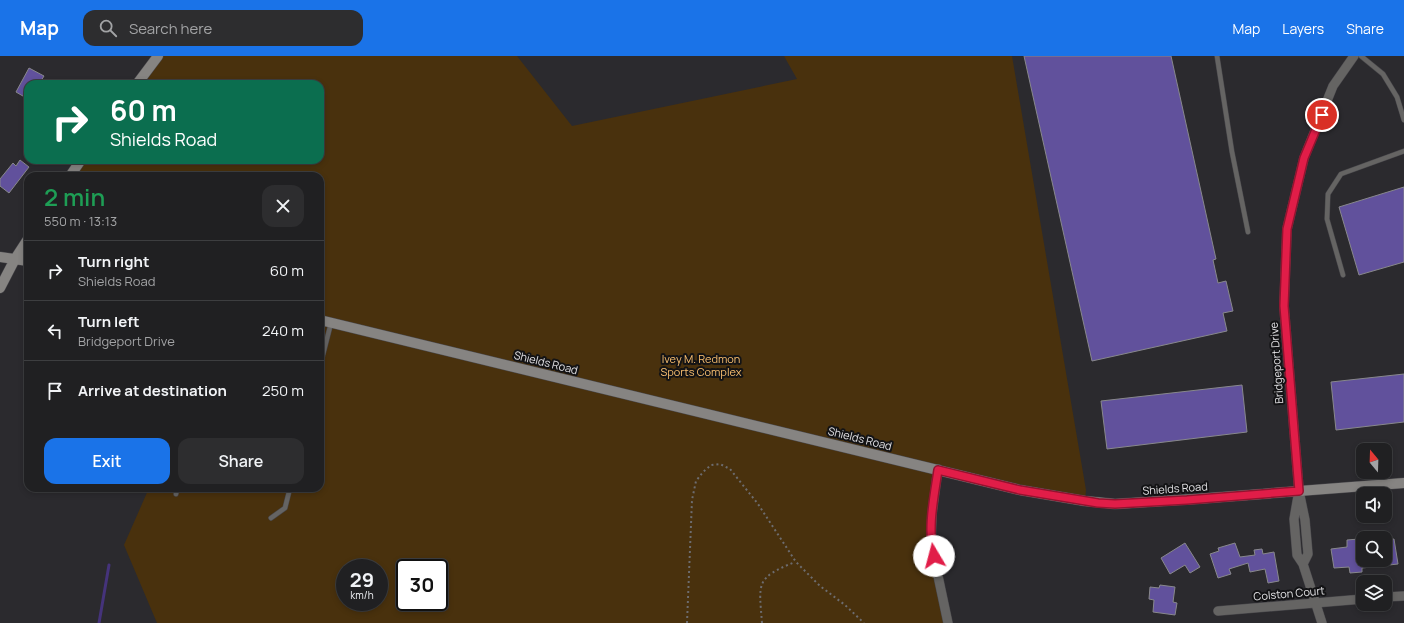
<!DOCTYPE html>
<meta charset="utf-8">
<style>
:root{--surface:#202022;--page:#2d2d2f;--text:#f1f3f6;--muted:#a2a3a5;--line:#3d3e40;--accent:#1a73e8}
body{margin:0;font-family:Manrope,sans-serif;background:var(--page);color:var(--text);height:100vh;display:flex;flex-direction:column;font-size:15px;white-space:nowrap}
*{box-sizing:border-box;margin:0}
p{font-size:13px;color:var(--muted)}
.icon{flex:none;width:22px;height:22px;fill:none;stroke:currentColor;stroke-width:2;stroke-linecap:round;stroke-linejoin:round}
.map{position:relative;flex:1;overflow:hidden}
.details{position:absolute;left:24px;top:116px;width:300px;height:320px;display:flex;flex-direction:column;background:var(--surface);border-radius:12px;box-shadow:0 2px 6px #0003,0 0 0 1px var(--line)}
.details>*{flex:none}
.guide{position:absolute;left:24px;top:24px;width:300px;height:84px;border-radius:12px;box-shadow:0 2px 6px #0003,0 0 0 1px var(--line);background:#0b6e4f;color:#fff;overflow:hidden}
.needle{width:26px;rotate:341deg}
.controls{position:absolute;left:1356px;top:387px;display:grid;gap:8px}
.controls a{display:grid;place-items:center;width:36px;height:36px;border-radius:8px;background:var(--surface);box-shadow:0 2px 6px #0003,0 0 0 1px var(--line);font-size:20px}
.speed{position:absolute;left:336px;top:503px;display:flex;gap:8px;font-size:20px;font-weight:700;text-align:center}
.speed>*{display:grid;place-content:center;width:52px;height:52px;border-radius:50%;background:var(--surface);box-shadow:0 2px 6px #0003,0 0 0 1px var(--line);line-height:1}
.speed small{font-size:10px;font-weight:400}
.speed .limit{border:2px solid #111;border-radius:6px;background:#fff;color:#111}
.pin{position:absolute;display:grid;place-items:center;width:34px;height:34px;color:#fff;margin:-17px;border:2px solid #fff;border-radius:50%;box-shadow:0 1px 4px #0007}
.me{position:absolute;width:44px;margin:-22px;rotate:352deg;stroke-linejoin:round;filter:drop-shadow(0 0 3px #0008)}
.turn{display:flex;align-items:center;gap:14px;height:84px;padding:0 20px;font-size:18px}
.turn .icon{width:52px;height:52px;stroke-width:2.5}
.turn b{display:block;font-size:28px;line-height:34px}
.round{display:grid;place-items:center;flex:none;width:42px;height:42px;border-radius:12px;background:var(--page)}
.headline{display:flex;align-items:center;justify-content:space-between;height:68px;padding:0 20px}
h1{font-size:24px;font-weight:600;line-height:30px;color:#1e9e55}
.button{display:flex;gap:8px;margin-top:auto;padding:8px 20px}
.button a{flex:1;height:46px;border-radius:12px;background:var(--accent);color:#fff;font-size:16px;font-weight:600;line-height:46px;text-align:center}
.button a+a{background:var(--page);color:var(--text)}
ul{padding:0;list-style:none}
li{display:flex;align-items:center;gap:12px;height:60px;padding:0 20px;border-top:1px solid var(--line)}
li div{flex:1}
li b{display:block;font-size:15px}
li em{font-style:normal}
header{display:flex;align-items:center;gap:24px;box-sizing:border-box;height:56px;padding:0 20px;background:var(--accent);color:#fff}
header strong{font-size:19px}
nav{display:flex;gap:22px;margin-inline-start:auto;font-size:14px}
.search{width:280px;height:36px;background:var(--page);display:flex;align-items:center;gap:10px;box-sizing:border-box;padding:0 14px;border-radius:12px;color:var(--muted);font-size:15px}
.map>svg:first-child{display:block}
.green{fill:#49310d;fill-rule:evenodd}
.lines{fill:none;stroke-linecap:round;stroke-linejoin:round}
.stream{stroke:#45337b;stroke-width:3}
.building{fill:#61519c;stroke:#88888c}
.lane-casing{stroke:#48474b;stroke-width:5.5}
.street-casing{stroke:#48474b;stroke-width:10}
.secondary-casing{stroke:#48474b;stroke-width:11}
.path{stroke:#6d6c6f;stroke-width:2;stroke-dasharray:2 3;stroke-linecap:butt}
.lane{stroke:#656463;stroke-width:4.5}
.street{stroke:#656463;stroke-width:9}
.secondary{stroke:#868482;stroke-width:10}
.route-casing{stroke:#92132f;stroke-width:10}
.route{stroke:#e11d48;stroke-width:7}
.labels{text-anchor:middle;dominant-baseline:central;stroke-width:4;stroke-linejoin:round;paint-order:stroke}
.park-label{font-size:11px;fill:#fbc070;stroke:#131315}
.street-label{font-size:11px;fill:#e2e1e4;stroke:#131315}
</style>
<header>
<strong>Map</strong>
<div class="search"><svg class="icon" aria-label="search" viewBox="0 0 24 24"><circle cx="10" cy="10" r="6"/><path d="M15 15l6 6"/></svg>Search here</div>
<nav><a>Map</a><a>Layers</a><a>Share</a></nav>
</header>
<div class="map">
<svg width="1404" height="567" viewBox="0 0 1404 567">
<rect width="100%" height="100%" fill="#2b2a2e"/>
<!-- green -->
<path class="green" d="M158 0H517L572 70 797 23 784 0H1012L1086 434 1085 445 938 414 931 487 948 567H157L124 489 149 432H320V120H70L81 104H320V28H137ZM345 512H379V546H345ZM405 512H439V546H405Z"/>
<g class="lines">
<!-- stream -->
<path class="stream" d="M99 567 109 509"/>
</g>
<!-- building -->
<path class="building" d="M1024 0H1171L1216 203 1213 204 1218 227 1226 225 1233 255 1223 257 1227 275 1092 305Z
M29 12 44 20 39 28H28V43L16 36Z
M20 104 29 111 9 137 0 130V123L13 107 16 110Z
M1404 131V206L1359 219 1339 151Z
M1404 318V366L1336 374 1331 326Z
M1242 329 1247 376 1107 393 1101 345Z
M1359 483 1361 504H1385V484L1394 483 1398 508 1362 512V516L1350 517 1349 511 1334 512 1331 493 1347 491V484Z
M1185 487 1200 511 1190 517 1185 509 1170 518 1161 502Z
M1235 487 1240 501 1255 499 1254 494 1262 493 1263 498 1274 496 1279 525 1268 527 1265 513 1250 516 1248 507 1229 513 1231 518 1218 522 1210 498 1219 495 1218 492Z
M1160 529 1175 531 1173 546 1177 547 1175 559 1153 556 1154 544 1149 543 1150 531 1159 532Z"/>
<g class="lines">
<defs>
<path id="lane" d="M1217 0 1232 96 1248 176
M1361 0 1383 18 1397 41 1404 64
M1343 219 1327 163 1328 138 1341 118 1404 95
M320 310 331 267
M157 432 158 433
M176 438 177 432
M271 462 285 452 290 432"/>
<path id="street" d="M938 413 932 458 931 487 948 567
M1298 440 1294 463 1297 499 1303 508 1322 567
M1303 508 1308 498 1305 464 1299 435 1284 250 1287 173 1304 102 1333 30 1354 0
M1385 541 1404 540
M1218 555 1363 543"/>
<path id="secondary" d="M137 28 158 0
M70 120 81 104
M0 201 28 205
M0 232 15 203 28 183
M320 264 1020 434 1085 445 1115 448 1196 443 1404 427"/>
</defs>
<!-- lane casing -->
<use href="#lane" class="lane-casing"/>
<!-- street casing -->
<use href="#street" class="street-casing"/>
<!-- secondary casing -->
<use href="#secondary" class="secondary-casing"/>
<!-- path -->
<path class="path" d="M687 567 692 444 696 425 703 416 711 409 720 408 730 413 758 448 796 506 820 530 845 549 864 567
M762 567C759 527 755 522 795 506"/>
<!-- lane -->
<use href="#lane" class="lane"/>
<!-- street -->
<use href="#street" class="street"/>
<!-- secondary -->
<use href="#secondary" class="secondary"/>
</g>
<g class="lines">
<defs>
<path id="route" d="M934 500C927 472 934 442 938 414L1020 434 1098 447 1115 448 1187 444 1299 435 1284 250 1287 173 1304 102 1322 59"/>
</defs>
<!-- route casing -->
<use href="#route" class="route-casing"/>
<!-- route -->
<use href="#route" class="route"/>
</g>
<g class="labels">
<!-- park labels -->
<g class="park-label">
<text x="701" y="302">Ivey M. Redmon<tspan x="701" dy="13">Sports Complex</tspan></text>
</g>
<!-- street labels -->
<g class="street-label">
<text transform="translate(546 306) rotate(14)">Shields Road</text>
<text transform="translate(1276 307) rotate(-94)">Bridgeport Drive</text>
<text transform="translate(860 382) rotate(14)">Shields Road</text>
<text transform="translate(1175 432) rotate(-4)">Shields Road</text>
<text transform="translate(1289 537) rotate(-5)">Colston Court</text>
</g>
</g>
</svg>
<div class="controls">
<a><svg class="needle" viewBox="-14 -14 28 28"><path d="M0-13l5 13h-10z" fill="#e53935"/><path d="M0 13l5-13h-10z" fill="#a2a3a5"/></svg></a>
<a><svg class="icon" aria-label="sound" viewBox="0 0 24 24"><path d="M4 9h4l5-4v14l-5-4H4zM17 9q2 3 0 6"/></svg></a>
<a><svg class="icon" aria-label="search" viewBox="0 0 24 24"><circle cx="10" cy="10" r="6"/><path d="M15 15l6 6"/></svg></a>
<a><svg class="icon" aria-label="layers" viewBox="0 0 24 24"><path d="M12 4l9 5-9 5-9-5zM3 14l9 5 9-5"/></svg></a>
</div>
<div class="speed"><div>29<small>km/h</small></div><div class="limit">30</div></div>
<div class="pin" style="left:1322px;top:59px;background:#d93025"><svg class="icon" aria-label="arrive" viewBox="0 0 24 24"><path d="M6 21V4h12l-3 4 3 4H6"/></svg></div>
<svg class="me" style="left:934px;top:500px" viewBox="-20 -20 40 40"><circle r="19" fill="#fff"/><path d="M0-13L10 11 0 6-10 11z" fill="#e11d48"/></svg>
<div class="guide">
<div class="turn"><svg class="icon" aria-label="right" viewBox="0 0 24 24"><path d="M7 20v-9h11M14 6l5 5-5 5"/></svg><div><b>60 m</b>Shields Road</div></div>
</div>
<section class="details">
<div class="headline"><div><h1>2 min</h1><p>550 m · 13:13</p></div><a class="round"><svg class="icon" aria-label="close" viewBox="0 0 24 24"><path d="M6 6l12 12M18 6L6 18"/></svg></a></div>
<ul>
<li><svg class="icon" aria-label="right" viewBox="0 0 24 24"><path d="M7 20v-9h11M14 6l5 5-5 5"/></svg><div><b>Turn right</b><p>Shields Road</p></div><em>60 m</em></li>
<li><svg class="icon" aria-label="left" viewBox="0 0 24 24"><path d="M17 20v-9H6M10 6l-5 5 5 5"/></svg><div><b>Turn left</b><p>Bridgeport Drive</p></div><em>240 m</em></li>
<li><svg class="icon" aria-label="arrive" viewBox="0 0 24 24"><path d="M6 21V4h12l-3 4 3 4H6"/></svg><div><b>Arrive at destination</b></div><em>250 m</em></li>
</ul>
<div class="button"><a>Exit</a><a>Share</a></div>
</section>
</div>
